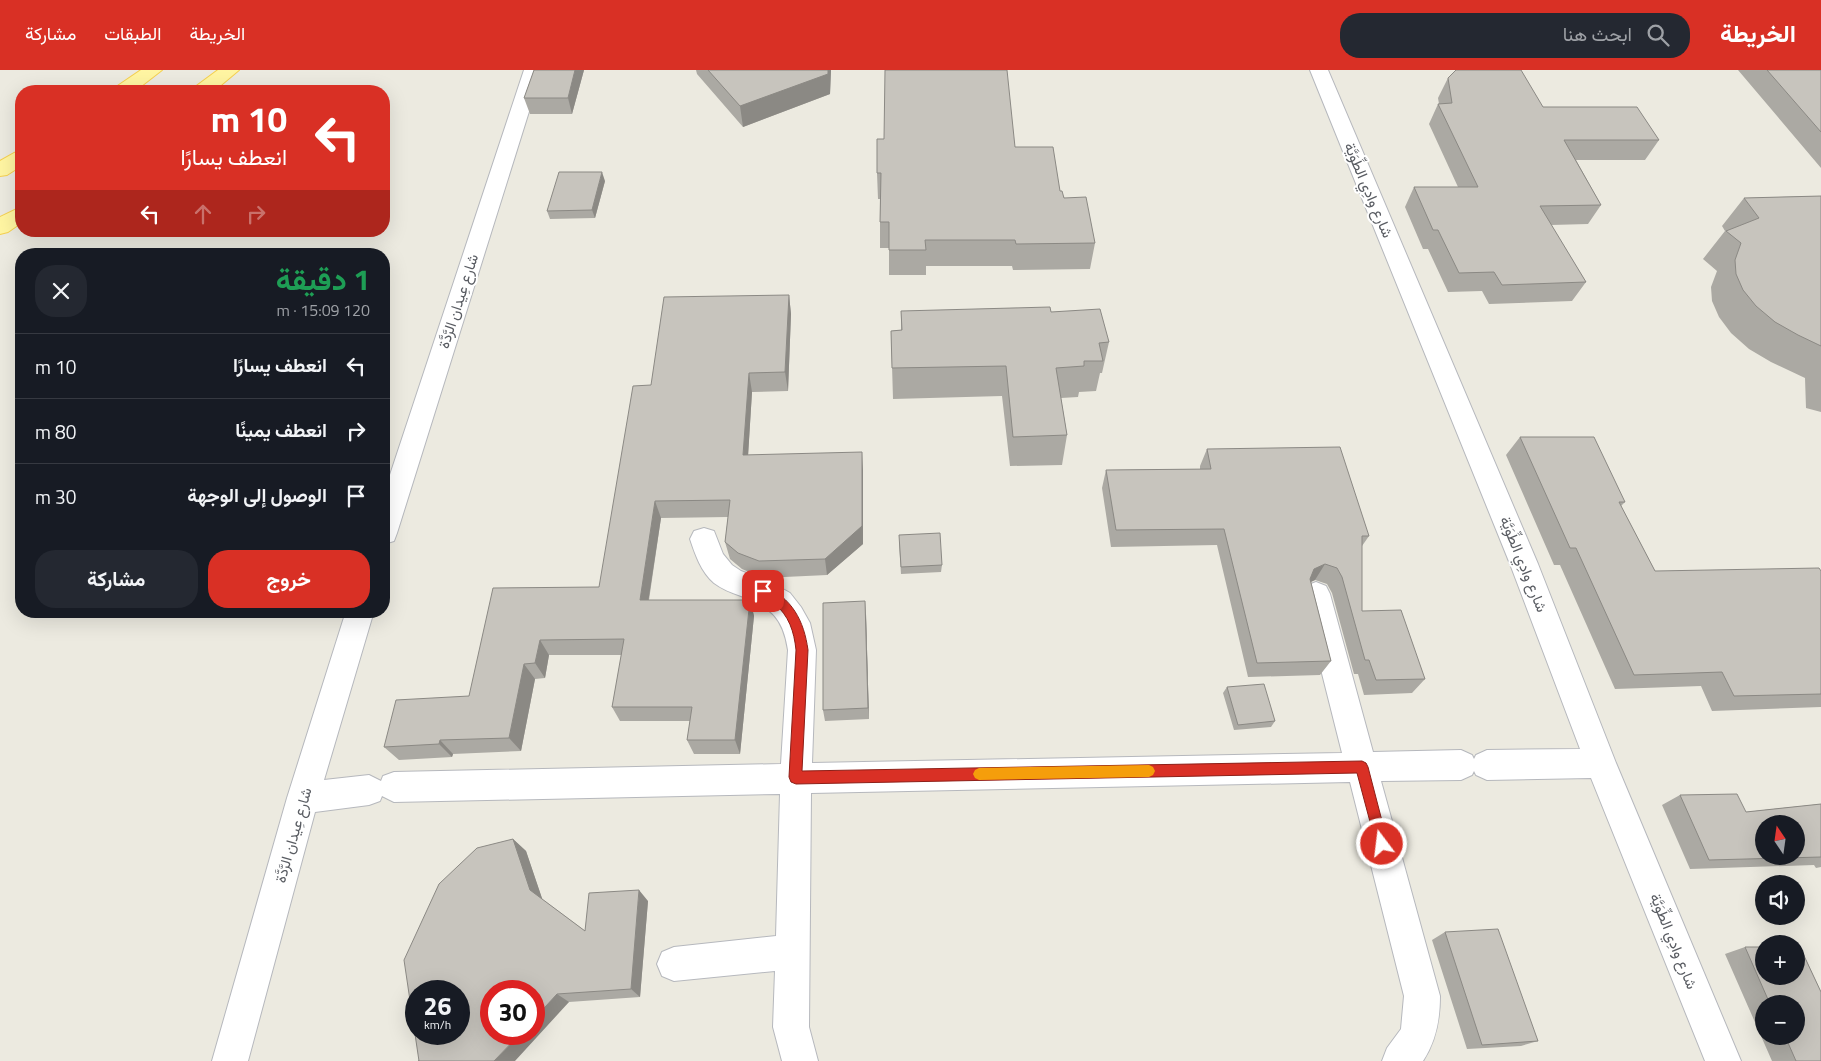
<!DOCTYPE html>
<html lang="ar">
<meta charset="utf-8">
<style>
:root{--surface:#171b24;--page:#242831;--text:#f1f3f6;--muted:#9ea1a6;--line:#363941;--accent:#d93025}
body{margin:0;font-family:"Titillium Web",Vazirmatn,sans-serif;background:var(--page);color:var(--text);direction:rtl;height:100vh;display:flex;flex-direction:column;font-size:19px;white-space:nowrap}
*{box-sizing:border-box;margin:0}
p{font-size:16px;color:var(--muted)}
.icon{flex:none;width:28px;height:28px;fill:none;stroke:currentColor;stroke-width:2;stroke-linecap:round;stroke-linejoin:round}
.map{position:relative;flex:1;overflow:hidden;direction:ltr}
.details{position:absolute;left:15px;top:178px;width:375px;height:370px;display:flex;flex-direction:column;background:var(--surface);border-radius:20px;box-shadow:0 5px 20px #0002;direction:rtl}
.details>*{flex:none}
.hud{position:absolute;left:15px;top:15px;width:375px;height:152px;border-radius:20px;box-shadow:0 5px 20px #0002;direction:rtl;background:#d93025;color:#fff;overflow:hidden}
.needle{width:32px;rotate:347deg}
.controls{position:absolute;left:1755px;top:745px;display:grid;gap:10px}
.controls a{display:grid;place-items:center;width:50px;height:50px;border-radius:50%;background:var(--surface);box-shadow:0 5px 20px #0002;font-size:25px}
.speed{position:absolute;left:405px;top:910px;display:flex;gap:10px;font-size:25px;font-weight:700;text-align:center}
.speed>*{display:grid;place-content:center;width:65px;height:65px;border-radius:50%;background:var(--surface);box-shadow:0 5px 20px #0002;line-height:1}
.speed small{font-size:12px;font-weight:400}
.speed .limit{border:8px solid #d22;background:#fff;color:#111}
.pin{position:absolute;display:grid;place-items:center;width:42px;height:42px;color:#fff;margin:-21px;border-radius:10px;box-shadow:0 2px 8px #0006}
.me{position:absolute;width:55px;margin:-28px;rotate:345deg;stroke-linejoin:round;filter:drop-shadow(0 0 4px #0008)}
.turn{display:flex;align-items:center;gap:18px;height:105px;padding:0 20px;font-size:22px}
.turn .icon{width:65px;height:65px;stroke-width:2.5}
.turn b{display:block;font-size:35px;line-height:42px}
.lanes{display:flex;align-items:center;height:48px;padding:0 20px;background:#0003;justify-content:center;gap:25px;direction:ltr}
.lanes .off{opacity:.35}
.round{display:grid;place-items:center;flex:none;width:52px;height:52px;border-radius:20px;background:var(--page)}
.overview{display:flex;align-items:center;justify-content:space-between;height:85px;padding:0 20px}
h1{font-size:30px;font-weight:700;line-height:38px;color:#1e9e55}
.button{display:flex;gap:10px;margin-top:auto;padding:10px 20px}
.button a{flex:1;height:58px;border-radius:20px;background:var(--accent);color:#fff;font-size:20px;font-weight:700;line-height:58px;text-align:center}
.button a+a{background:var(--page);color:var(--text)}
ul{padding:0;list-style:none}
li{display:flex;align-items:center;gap:15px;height:65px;padding:0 20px;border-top:1px solid var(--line)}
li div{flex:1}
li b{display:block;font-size:19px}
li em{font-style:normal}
header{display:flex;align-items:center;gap:30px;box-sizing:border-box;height:70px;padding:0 25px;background:var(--accent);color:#fff}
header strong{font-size:24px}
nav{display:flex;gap:28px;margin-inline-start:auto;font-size:18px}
.search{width:350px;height:45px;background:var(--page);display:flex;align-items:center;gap:12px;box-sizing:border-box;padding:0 18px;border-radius:20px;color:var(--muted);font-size:19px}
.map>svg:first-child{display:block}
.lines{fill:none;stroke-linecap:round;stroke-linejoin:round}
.minor-casing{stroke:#b6b8bd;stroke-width:2}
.major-casing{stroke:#f5d050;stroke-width:2}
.minor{fill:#fff;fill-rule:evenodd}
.major{fill:#fff5a2;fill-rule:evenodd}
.wall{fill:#aba9a3;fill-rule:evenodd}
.shaded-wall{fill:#8b8984}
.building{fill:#c7c4bd;stroke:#8b8984;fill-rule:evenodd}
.route{fill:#d93025;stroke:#8d1f18}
.slow{fill:#f59e0b}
.labels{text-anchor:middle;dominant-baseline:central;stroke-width:4;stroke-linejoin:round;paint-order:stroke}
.street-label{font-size:15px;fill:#595c62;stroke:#fff}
</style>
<header>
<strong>الخريطة</strong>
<div class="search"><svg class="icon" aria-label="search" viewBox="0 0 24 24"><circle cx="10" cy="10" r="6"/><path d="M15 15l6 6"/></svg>ابحث هنا</div>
<nav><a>الخريطة</a><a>الطبقات</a><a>مشاركة</a></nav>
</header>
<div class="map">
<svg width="1821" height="991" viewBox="0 0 1821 991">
<rect width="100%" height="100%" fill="#eceae0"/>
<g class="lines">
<defs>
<path id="minor" d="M524 0H542L397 463 394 471 384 474V423Z
M1310 0H1328L1538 494 1616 693 1741 991H1705L1591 708 1487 710 1476 705 1474 701 1472 705 1461 710 1381 711 1440 926C1440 950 1436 971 1423 991H1382L1387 978 1401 959 1404 926 1350 712 811 723 809 957 818 991H782L773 957 775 901 674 911 662 906 657 894 662 882 674 877 776 866 780 724 394 732 382 726 380 731 369 735 315 742 248 991H212L287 728 346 541H374L324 710 369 705 381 711 383 706 394 702 781 694 788 580C783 548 771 537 741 526 732 523 722 519 714 513 701 502 695 484 690 469L694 461 704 458 714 461 723 484 732 495 741 501 774 514 790 523 801 537 810 553 816 580 812 693 1342 683 1302 524 1306 516 1316 512 1326 516 1330 524 1373 682 1461 680 1472 685 1474 689 1476 685 1487 680 1580 679 1510 494Z"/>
<path id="major" d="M141 0H162L135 21H114L116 17Z
M218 0H239L214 21H193L195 17Z
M21 81V96L7 105 0 106V91L14 83Z
M21 137V153L8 162 0 164V147Z"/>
</defs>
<!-- minor casing -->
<use href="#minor" class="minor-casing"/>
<!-- major casing -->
<use href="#major" class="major-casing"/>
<!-- minor -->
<use href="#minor" class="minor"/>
<!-- major -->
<use href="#major" class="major"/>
</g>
<!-- wall -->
<path class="wall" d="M534 0H584L572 44H530L524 28Z
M696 0H831L830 24 743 57 697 4Z
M1738 0H1821V98Z
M1448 8 1543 37 1659 70 1645 90H1576L1601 135 1588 154 1551 155 1586 212 1572 231 1489 234 1482 221 1448 222 1428 179H1423L1405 137 1414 117H1458L1429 54 1438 34H1439L1438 28Z
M1015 77 1060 121 1064 128 1095 173 1090 199 1013 200 1012 196H926V205H889V178H880V129H878L877 103Z
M605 111 595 148 550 149 547 141Z
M1821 126V342L1806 338 1805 308 1771 292 1749 279 1731 263 1719 247 1712 231 1711 217 1717 201 1703 189 1725 161 1722 156 1744 128Z
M789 225 791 244 788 321 752 322 748 385 863 400V474L827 505 763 508 742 499 730 489 725 472 728 447 661 448 649 530H750L754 546 740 684H694L687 670 690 651H620L612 637 622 585H549L545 608 535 609 521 681 453 684 452 687 399 690 384 677 469 626 599 517Z
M901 241 1051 242 1109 272 1102 303H1100L1096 321 1079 322 1078 327 1061 328 1067 365 1062 395 1010 396 1002 326 893 329 891 261 901 260Z
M1520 367 1625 432 1621 436 1655 501H1821V637L1712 641 1701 616 1615 619 1560 495H1554L1506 385Z
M1207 379 1369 466 1362 476V541L1425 609 1412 623 1364 625 1358 604H1354L1332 523 1327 514 1315 510 1311 512 1331 591 1320 605 1248 607 1217 475 1111 477 1102 418 1106 400 1200 399V396Z
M899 472 942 495 941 502 901 504Z
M866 544 869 649 825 651 823 640Z
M1227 617 1275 651 1271 657 1234 660 1223 623Z
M1680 725 1746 742 1821 734V797L1816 798 1814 795 1690 799 1662 735Z
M513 769 526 781 542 829 585 861 648 831 640 927 569 932 419 991Z
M1445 862 1538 971 1521 976 1467 979 1432 870Z
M1796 875H1799L1821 922V991H1772L1725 884 1745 877H1764V906H1796ZM1764 934H1796V966H1764Z"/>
<!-- shaded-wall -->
<path class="shaded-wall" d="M575 0H584L572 44 568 28Z
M828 0H831L830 24 743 57 740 36Z
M602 102 605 111 595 148 592 140Z
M789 225 791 244 788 321 785 302Z
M749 303 752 322 747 403 743 385Z
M862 382 863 400V474L827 505 825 489Z
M655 431 661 448 646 546 640 530Z
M1325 494 1315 510 1304 515 1314 499Z
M750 530 754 546 740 684 735 670Z
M865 531 866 544 869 649 868 638Z
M540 570 549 585 545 608 535 593Z
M524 594 535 609 521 681 509 668Z
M440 670 453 684 452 687 439 674Z
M513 769 526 781 543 831 530 820Z
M639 820 648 831 640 927 631 919Z
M557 924 569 932 515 991H494L520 964H534V949Z"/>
<!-- building -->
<path class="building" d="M534 0H575L568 28H524Z
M708 0H828V4L740 36Z
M885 0H1007L1015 77H1053L1060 121H1062L1064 128 1086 127 1095 173 1016 174 1015 170H925L926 180H889V152H880L881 103H877V69H884Z
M1456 0H1521L1543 37H1637L1659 70H1564L1601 135 1540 136 1586 212 1502 215 1494 202 1459 203 1438 160H1433L1414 117H1478L1438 34 1452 33 1448 8Z
M1767 0H1821V62Z
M559 102H602L592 140 547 141Z
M1821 126V276L1798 265 1775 252 1756 236 1743 220 1736 204 1735 190 1741 173 1726 161 1759 148 1744 128Z
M789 225 785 302 749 303 743 385 862 382V456L825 489 759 491 738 483 725 472 730 430 655 431 640 530H750L735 670H687L692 637H612L624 569 540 570 535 593 524 594 509 668 440 670 439 674 384 677 396 630 469 626 493 518 599 517 633 316 651 315 664 227Z
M1050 237 1051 242 1100 239 1109 272 1099 273 1103 291H1084V296L1056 298 1067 365 1013 367 1006 296 892 298 891 261 902 260 901 241Z
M1520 367H1594L1625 432H1619L1655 501 1819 498 1821 501V624L1734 626 1722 602 1634 605 1576 478H1570Z
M1340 377 1369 466H1362V541L1401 540 1425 609 1376 610 1369 590H1365L1342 507 1337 498 1325 494 1314 499 1310 509 1331 591 1257 593 1224 459 1116 460 1106 400 1211 399 1207 379Z
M940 463 942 495 901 497 899 465Z
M865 531 868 638 823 640V533Z
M1264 614 1275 651 1238 655 1227 617Z
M1737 724 1746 742 1821 734V787L1709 790 1680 725ZM1764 754H1796V786H1764Z
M513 769 530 820 585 861 589 823 639 820 631 919 557 924 534 949V921H491V964H520L494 991H418H419L404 890 439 814 477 778ZM416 921H459V964H416Z
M1498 859 1538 971 1482 975 1445 862Z
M1796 875H1799L1821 922V991H1796L1785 966H1796V934H1770L1745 877H1764V906H1796Z"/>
<!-- route -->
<path class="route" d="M763 516C792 527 804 551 808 580L802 701 1362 691 1366 693 1368 697 1388 774 1386 778 1382 780 1377 778 1357 703 796 714 791 712 789 707 796 580C794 561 789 546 774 533 768 529 761 528 758 521L759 518Z"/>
<!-- slow -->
<path class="slow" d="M1149 695 1153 697 1155 701 1153 705 1149 707 979 710 975 708 973 704 975 700 979 698Z"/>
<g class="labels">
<!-- street labels -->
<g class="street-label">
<text transform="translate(1369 120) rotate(67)">شارع وادِي الطِّوَيَّة</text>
<text transform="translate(458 231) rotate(-72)">شارع عِيدان الرَّدَّة</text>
<text transform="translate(1524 494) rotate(68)">شارع وادِي الطِّوَيَّة</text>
<text transform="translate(293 765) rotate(-74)">شارع عِيدان الرَّدَّة</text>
<text transform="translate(1674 871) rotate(68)">شارع وادِي الطِّوَيَّة</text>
</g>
</g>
</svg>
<div class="controls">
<a><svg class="needle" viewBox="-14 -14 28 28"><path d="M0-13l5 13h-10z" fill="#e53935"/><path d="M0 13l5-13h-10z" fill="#9ea1a6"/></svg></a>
<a><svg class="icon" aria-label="sound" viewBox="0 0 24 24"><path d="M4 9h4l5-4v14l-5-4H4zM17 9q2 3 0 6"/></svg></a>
<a>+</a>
<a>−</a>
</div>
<div class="speed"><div>26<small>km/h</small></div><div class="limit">30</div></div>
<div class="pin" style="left:763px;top:521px;background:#d93025"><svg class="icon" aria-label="arrive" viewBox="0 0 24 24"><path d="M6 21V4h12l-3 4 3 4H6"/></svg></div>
<svg class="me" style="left:1382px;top:774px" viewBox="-20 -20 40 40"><circle r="17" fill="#d93025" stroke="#fff" stroke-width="3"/><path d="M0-11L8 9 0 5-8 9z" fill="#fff"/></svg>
<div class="hud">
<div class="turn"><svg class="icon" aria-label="left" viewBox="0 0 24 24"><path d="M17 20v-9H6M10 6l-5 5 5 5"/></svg><div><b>10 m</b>انعطف يسارًا</div></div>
<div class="lanes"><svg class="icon" aria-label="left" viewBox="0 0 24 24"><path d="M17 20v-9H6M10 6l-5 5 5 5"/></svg><svg class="icon off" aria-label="ahead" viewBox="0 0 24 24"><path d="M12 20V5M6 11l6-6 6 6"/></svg><svg class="icon off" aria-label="right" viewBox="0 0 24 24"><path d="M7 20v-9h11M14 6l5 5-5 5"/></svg></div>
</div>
<section class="details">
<div class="overview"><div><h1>1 دقيقة</h1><p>120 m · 15:09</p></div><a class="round"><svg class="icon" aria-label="close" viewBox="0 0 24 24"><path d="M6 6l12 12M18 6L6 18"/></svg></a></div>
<ul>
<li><svg class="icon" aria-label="left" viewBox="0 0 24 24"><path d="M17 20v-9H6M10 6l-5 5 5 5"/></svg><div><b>انعطف يسارًا</b></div><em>10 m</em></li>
<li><svg class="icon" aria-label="right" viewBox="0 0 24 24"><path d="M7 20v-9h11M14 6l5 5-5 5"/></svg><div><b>انعطف يمينًا</b></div><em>80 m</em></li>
<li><svg class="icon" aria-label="arrive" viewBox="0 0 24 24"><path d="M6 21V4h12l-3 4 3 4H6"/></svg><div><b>الوصول إلى الوجهة</b></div><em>30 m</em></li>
</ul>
<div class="button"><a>خروج</a><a>مشاركة</a></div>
</section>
</div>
